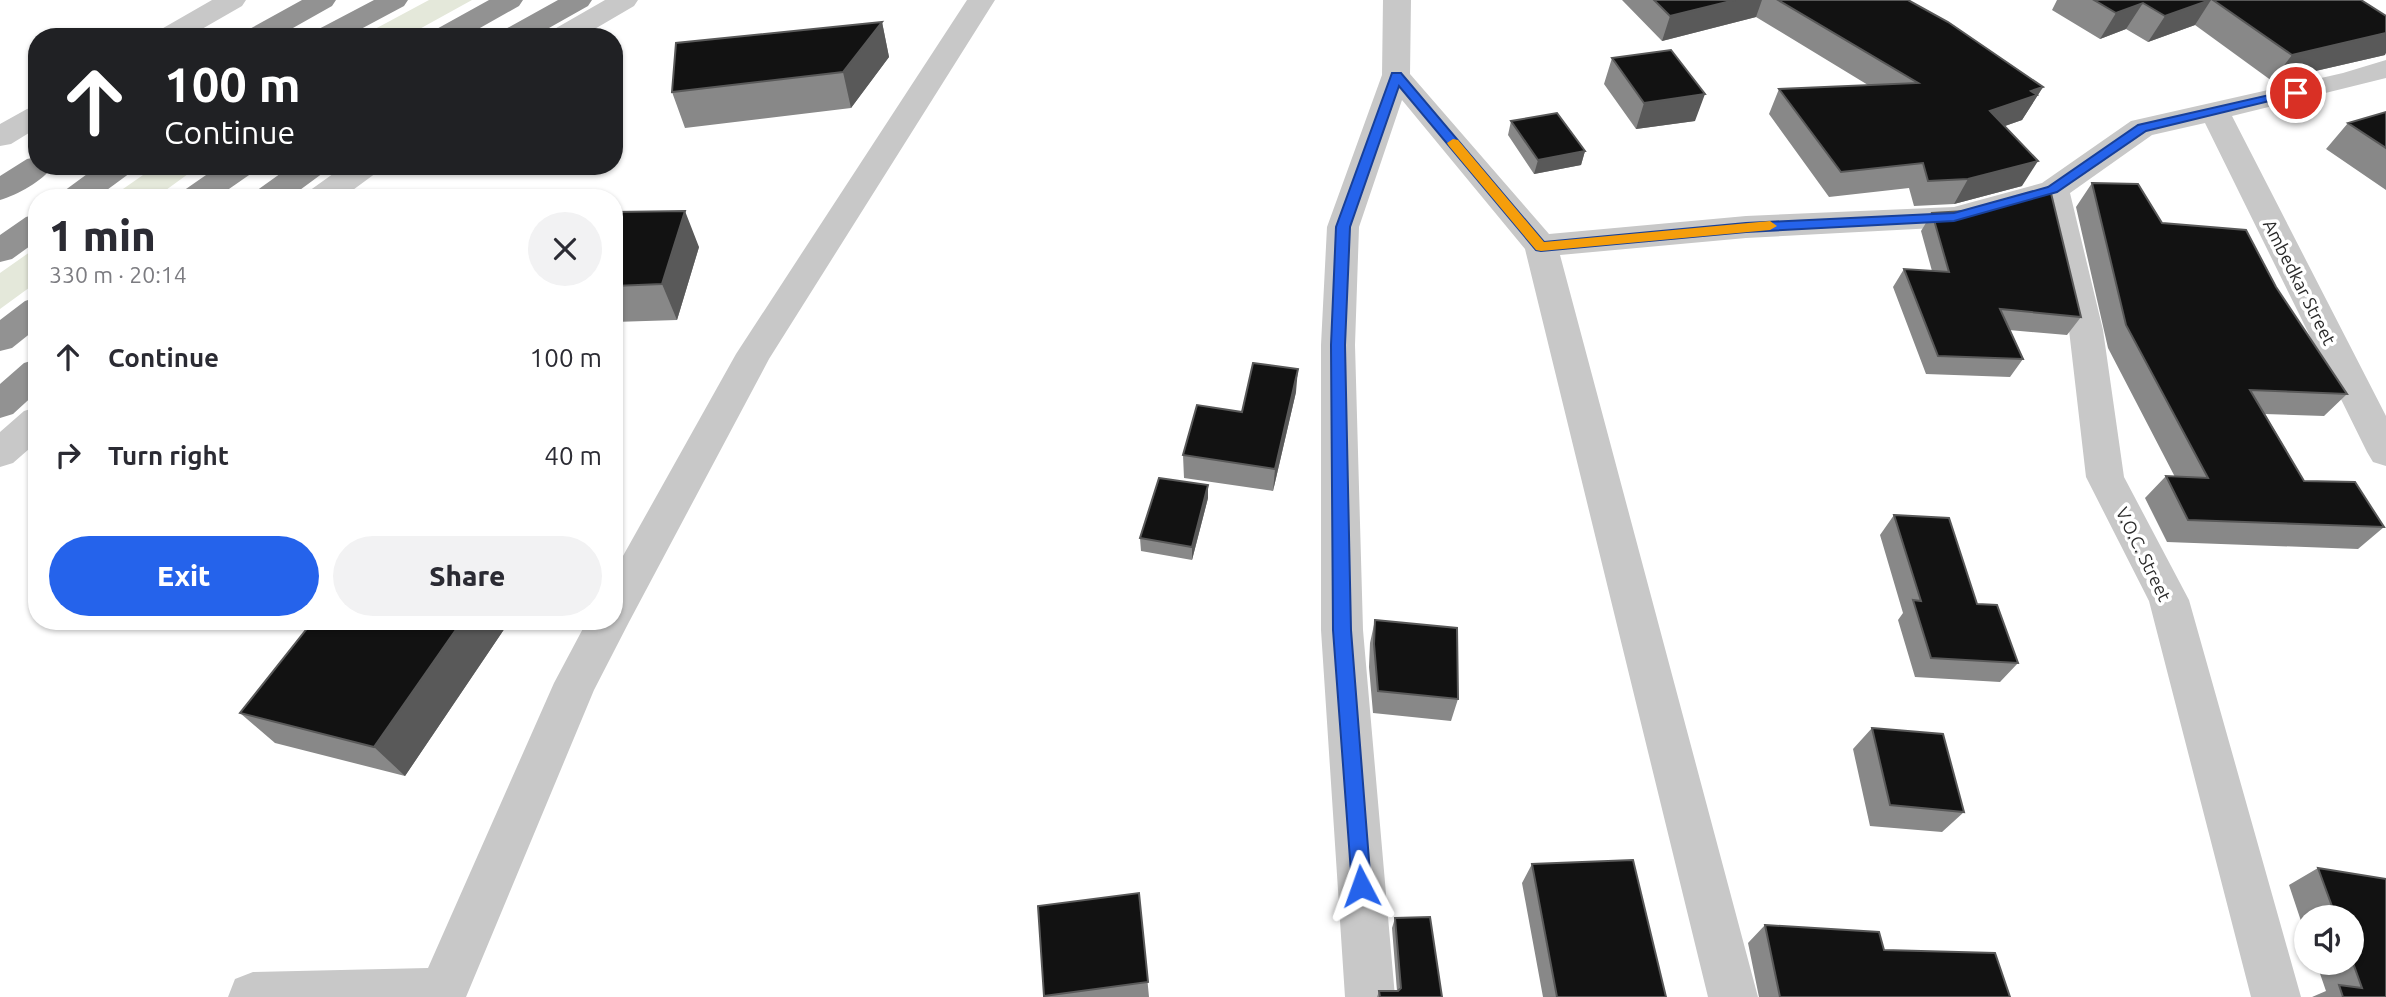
<!DOCTYPE html>
<meta charset="utf-8">
<style>
:root{--surface:#fff;--page:#f2f2f3;--text:#2b2b33;--muted:#7c7c81;--accent:#2563eb}
body{margin:0;font-family:Ubuntu,sans-serif;background:var(--page);color:var(--text);height:100vh;display:flex;flex-direction:column;font-size:26px;white-space:nowrap}
*{box-sizing:border-box;margin:0}
p{font-size:23px;color:var(--muted)}
.icon{flex:none;width:38px;height:38px;fill:none;stroke:currentColor;stroke-width:2;stroke-linecap:round;stroke-linejoin:round}
.map{position:relative;flex:1;overflow:hidden}
.panel{position:absolute;left:28px;top:189px;width:595px;height:441px;display:flex;flex-direction:column;background:var(--surface);border-radius:28px;box-shadow:0 2px 5px #0004}
.panel>*{flex:none}
.banner{position:absolute;left:28px;top:28px;width:595px;height:147px;border-radius:28px;box-shadow:0 2px 5px #0004;background:#202124;color:#fff;overflow:hidden}
.buttons{position:absolute;left:2294px;top:905px;display:grid;gap:14px}
.buttons a{display:grid;place-items:center;width:70px;height:70px;border-radius:50%;background:var(--surface);box-shadow:0 2px 5px #0004;font-size:35px}
.pin{position:absolute;display:grid;place-items:center;width:60px;height:60px;color:#fff;margin:-30px;border:4px solid #fff;border-radius:50%;box-shadow:0 2px 7px #0007}
.me{position:absolute;width:77px;margin:-38px;rotate:356deg;stroke-linejoin:round;filter:drop-shadow(0 0 5px #0008)}
.turn{display:flex;align-items:center;gap:24px;height:147px;padding:0 21px;font-size:32px}
.turn .icon{width:91px;height:91px;stroke-width:2.5}
.turn b{display:block;font-size:49px;line-height:60px}
.round{display:grid;place-items:center;flex:none;width:74px;height:74px;border-radius:37px;background:var(--page)}
.headline{display:flex;align-items:center;justify-content:space-between;height:119px;padding:0 21px}
h1{font-size:42px;font-weight:800;line-height:52px}
.cta{display:flex;gap:14px;margin-top:auto;padding:14px 21px}
.cta a{flex:1;height:80px;border-radius:42px;background:var(--accent);color:#fff;font-size:28px;font-weight:800;line-height:80px;text-align:center}
.cta a+a{background:var(--page);color:var(--text)}
ul{padding:0;list-style:none}
li{display:flex;align-items:center;gap:21px;height:98px;padding:0 21px}
li div{flex:1}
li b{display:block;font-size:26px}
li em{font-style:normal}
.map>svg:first-child{display:block}
.green{fill:#e4e8da}
.lines{fill:none;stroke-linecap:round;stroke-linejoin:round}
.minor{fill:#c8c8c8;fill-rule:evenodd}
.highway{fill:#929292;fill-rule:evenodd}
.wall{fill:#888}
.shaded-wall{fill:#595959}
.building{fill:#121212;stroke:#595959;stroke-width:2}
.route{fill:#2563eb;stroke:#184099;stroke-width:2}
.slow{fill:#f59e0b}
.labels{text-anchor:middle;dominant-baseline:central;stroke-width:7;stroke-linejoin:round;paint-order:stroke}
.street-label{font-size:18px;fill:#2b2b2b;stroke:#fff}
</style>
<div class="map">
<svg width="2386" height="997" viewBox="0 0 2386 997">
<rect width="100%" height="100%" fill="#fff"/>
<!-- green -->
<path class="green" d="M429 0H472L405 37H360Z
M156 166H199L155 198H110Z
M37 247V282L0 309V273Z"/>
<g class="lines">
<!-- minor -->
<path class="minor" d="M212 0H246L242 6 188 37H154L158 31Z
M605 0H638L634 6 581 37H547L551 31Z
M967 0H995L769 359 629 622 594 690 466 997H228L235 979 253 972 428 968 554 683 587 621H614V572L736 354Z
M1383 0H1411L1410 74 1549 234 1746 216 1954 207 2042 183 2131 121 2343 73 2386 60V78L2232 116 2386 416V466L2373 462 2367 452 2205 123 2152 135 2070 193 2103 330 2124 477 2189 600 2301 997H2251L2149 601 2086 477 2069 330 2040 204 1954 227 1746 238 1560 255 1758 997H1708L1525 249 1402 100 1359 227 1355 345 1363 630 1395 997H1345L1321 630V345L1327 227 1382 75Z
M37 106V128L11 144 0 146V124L27 109Z
M344 166H380L376 173 342 198H304L309 191Z
M37 407V442L13 463 0 467V432L24 411Z"/>
<!-- highway -->
<path class="highway" d="M302 0H336L332 6 277 37H242L246 31Z
M374 0H408L404 6 346 37H311L315 31Z
M489 0H523L519 6 464 37H429L433 31Z
M558 0H592L588 6 533 37H498L502 31Z
M37 157V166H53C43 181 17 195 0 200V176L27 159Z
M98 166H134L130 173 96 198H59L64 191Z
M219 166H256L252 173 216 198H178L183 191Z
M291 166H327L323 173 289 198H251L256 191Z
M37 214V241L12 259 0 262V235L26 217Z
M37 297V328L12 348 0 351V320L25 301Z
M37 359V392L13 414 0 418V384L24 363Z"/>
</g>
<!-- wall -->
<path class="wall" d="M1622 0H1908L2043 87 2022 120 2005 126 2022 186 1954 204 1914 206 1909 188 1829 197 1769 114 1779 89 1868 85 1756 17 1662 41Z
M2057 0H2361L2385 55 2272 81 2195 25 2148 42 2126 29 2100 39 2052 10Z
M882 22 889 57 851 108 685 128 672 92Z
M1612 58 1695 121 1636 129 1604 84Z
M2386 112V190L2326 149 2348 123Z
M1511 121 1585 151 1581 165 1534 174 1508 135Z
M2092 183 2276 287 2347 394 2324 416 2265 414 2304 481 2384 527 2358 549 2167 542 2145 498 2166 476 2175 477 2108 348 2076 207Z
M614 212 699 247 677 320 614 322Z
M1932 213 2081 317 2067 335 2009 330 2023 359 2010 377 1926 374 1893 287 1904 269 1932 271 1921 231Z
M1296 392 1273 491 1184 478 1183 455 1242 412Z
M1208 498 1192 560 1141 551 1140 538Z
M1894 515 1977 604 2018 663 2000 682 1915 677 1898 620 1903 613 1880 535Z
M1375 620 1458 699 1451 721 1373 713 1369 667 1370 643Z
M509 622 405 776 275 743 240 713Z
M1872 728 1964 812 1942 832 1870 826 1853 749Z
M1532 864 1666 997H1543L1522 883Z
M2318 868 2386 879V997H2312L2326 991 2316 962H2352V917H2306V936L2289 885Z
M1139 893 1149 997H1044L1038 906Z
M1395 918 1442 997H1377L1379 991H1397L1392 928Z
M1765 925 1884 950 2010 997H1759L1748 943Z"/>
<!-- shaded-wall -->
<path class="shaded-wall" d="M1735 0H1762L1756 17 1662 41 1670 16Z
M2210 0H2211L2195 25 2148 42 2165 16Z
M2143 3 2126 29 2100 39 2116 13Z
M882 22 889 57 851 108 843 72Z
M2386 33V53L2385 55 2272 81 2292 55Z
M2043 87 2022 120 1976 136 1990 111 2031 91Z
M1705 94 1695 121 1636 129 1644 103Z
M1585 151 1581 165 1534 174 1538 160Z
M2038 161 2022 186 1954 204 1968 179Z
M685 211 699 247 677 320 662 284Z
M1298 369 1296 392 1273 491 1275 469Z
M1208 485V498L1192 560V547Z
M462 621H508L509 622 405 776 374 747Z"/>
<!-- building -->
<path class="building" d="M1654 0H1735L1670 16Z
M1778 0H1908L1948 22 2043 87 2031 91 2037 95 1990 111 2038 161 1968 179 1928 181 1923 163 1841 172 1779 89 1918 83Z
M2094 0H2210L2165 16 2143 3 2116 13Z
M2213 0H2361L2386 16V33L2292 55Z
M882 22 843 72 672 92 676 43Z
M1671 50 1705 94 1644 103 1612 58Z
M2386 112V148L2348 123Z
M1557 113 1585 151 1538 160 1511 121Z
M2092 183 2138 184 2162 223 2246 230 2276 287 2347 394 2250 390 2304 481 2355 482 2384 527 2188 520 2166 476 2208 478 2126 325Z
M2050 189 2081 317 2000 309 2023 359 1938 356 1904 269 1949 272 1932 213 1966 211Z
M685 211 662 284 614 286V212Z
M1253 363 1298 369 1275 469 1183 455 1197 405 1242 412Z
M1159 478 1208 485 1192 547 1140 538Z
M1894 515 1949 518 1977 604 1997 605 2018 663 1931 658 1913 600 1921 601Z
M1375 620 1457 628 1458 699 1378 691 1374 644Z
M313 621H462L374 747 240 713Z
M1872 728 1943 734 1964 812 1890 805Z
M1633 860 1666 997H1557L1532 864Z
M2318 868 2386 879V997H2343L2339 985 2362 988 2352 960V917H2336Z
M1139 893 1148 982 1044 996 1038 906Z
M1430 917 1442 997H1380L1379 991H1398L1401 988 1395 918Z
M1765 925 1879 932 1884 950 1995 953 2010 997H1780Z"/>
<!-- route -->
<path class="route" d="M1392 73H1401L1544 242 1746 223 1954 213 2048 187 2138 125 2296 89 2302 93 2146 131 2057 192 1954 221 1746 232 1541 251 1536 250 1399 86 1350 227 1345 345 1351 630 1371 886 1368 892 1361 895 1354 892 1352 886 1333 630 1331 345 1336 227Z"/>
<!-- slow -->
<path class="slow" d="M1453 139 1458 140 1544 242 1770 221 1777 226 1770 230 1541 251 1536 250 1449 146 1447 143Z"/>
<g class="labels">
<!-- street labels -->
<g class="street-label">
<text transform="translate(2300 282) rotate(63)">Ambedkar Street</text>
<text transform="translate(2144 554) rotate(64)">V.O.C. Street</text>
</g>
</g>
</svg>
<div class="buttons">
<a><svg class="icon" aria-label="sound" viewBox="0 0 24 24"><path d="M4 9h4l5-4v14l-5-4H4zM17 9q2 3 0 6"/></svg></a>
</div>
<div class="pin" style="left:2296px;top:93px;background:#d93025"><svg class="icon" aria-label="arrive" viewBox="0 0 24 24"><path d="M6 21V4h12l-3 4 3 4H6"/></svg></div>
<svg class="me" style="left:1361px;top:886px" viewBox="-20 -20 40 40"><path d="M0-17L14 15 0 8-14 15z" fill="#2563eb" stroke="#fff" stroke-width="4"/></svg>
<div class="banner">
<div class="turn"><svg class="icon" aria-label="ahead" viewBox="0 0 24 24"><path d="M12 20V5M6 11l6-6 6 6"/></svg><div><b>100 m</b>Continue</div></div>
</div>
<section class="panel">
<div class="headline"><div><h1>1 min</h1><p>330 m · 20:14</p></div><a class="round"><svg class="icon" aria-label="close" viewBox="0 0 24 24"><path d="M6 6l12 12M18 6L6 18"/></svg></a></div>
<ul>
<li><svg class="icon" aria-label="ahead" viewBox="0 0 24 24"><path d="M12 20V5M6 11l6-6 6 6"/></svg><div><b>Continue</b></div><em>100 m</em></li>
<li><svg class="icon" aria-label="right" viewBox="0 0 24 24"><path d="M7 20v-9h11M14 6l5 5-5 5"/></svg><div><b>Turn right</b></div><em>40 m</em></li>
</ul>
<div class="cta"><a>Exit</a><a>Share</a></div>
</section>
</div>
